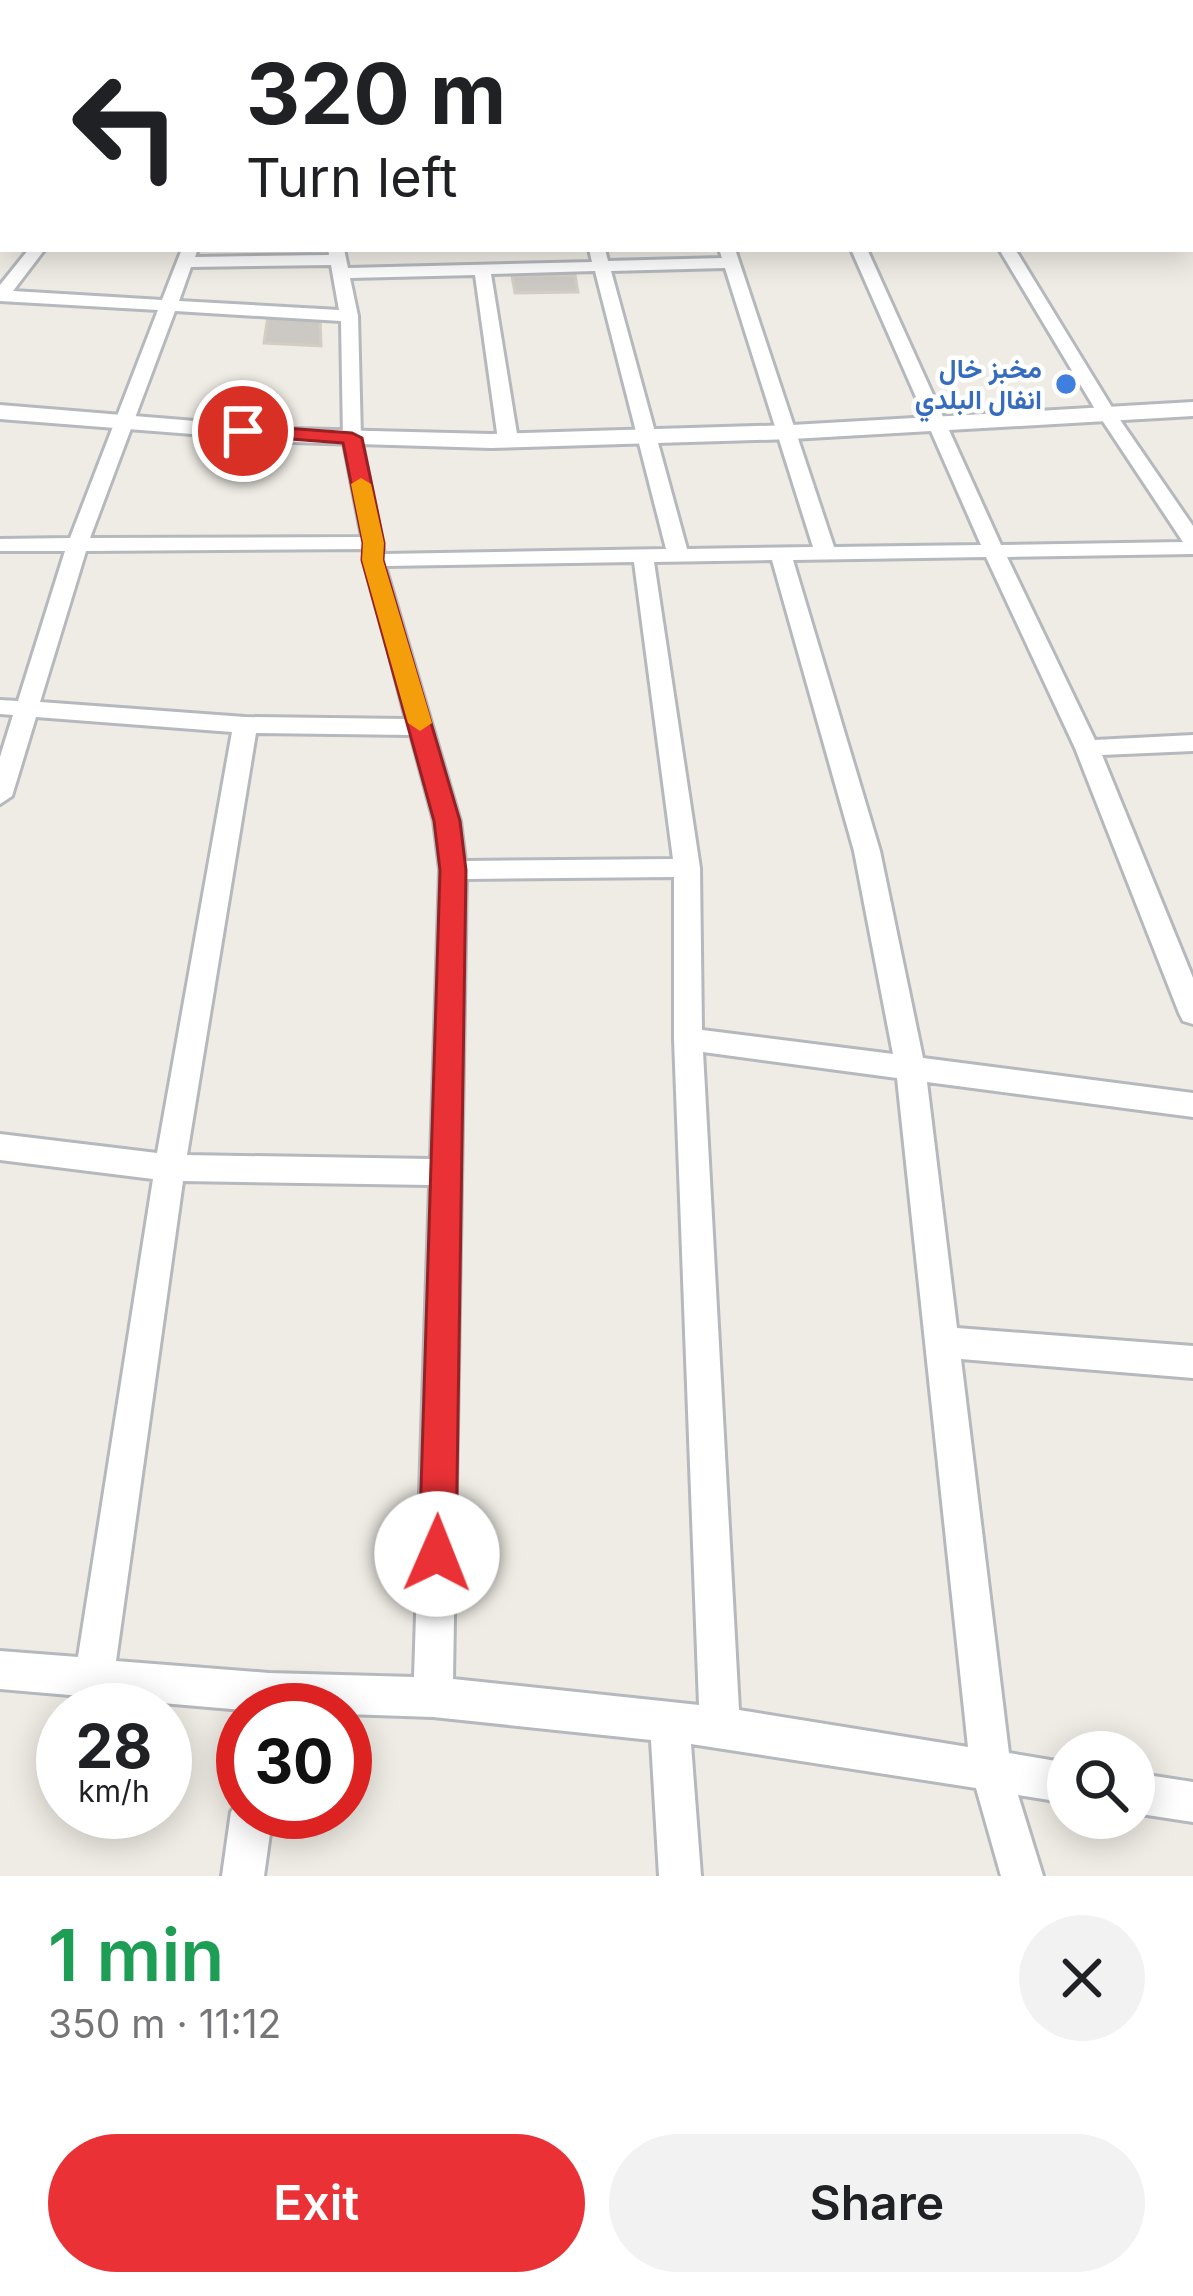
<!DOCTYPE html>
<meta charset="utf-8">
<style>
:root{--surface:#fff;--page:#f2f2f2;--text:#202124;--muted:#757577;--accent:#e93136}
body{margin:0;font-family:Inter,Vazirmatn,sans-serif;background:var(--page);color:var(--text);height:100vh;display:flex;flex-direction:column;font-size:45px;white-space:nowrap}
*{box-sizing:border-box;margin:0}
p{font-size:39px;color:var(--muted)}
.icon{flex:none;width:66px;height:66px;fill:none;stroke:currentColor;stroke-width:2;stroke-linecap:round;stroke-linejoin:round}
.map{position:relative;height:1876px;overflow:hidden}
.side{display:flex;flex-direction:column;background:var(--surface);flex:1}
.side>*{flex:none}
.hud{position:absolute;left:0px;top:0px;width:1194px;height:252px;box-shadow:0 6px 30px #0003;background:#fff;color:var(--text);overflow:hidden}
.tools{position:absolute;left:1047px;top:1731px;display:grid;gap:24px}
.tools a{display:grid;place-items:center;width:108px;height:108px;border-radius:50%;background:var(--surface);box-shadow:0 6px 30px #0003;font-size:60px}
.speed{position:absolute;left:36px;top:1683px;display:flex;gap:24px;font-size:60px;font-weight:700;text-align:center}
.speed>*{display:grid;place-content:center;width:156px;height:156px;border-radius:50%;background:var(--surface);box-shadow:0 6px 30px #0003;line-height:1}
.speed small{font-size:30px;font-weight:400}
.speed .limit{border:18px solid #d22;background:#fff;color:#111}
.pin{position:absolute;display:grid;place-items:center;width:102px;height:102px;color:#fff;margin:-51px;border:6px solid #fff;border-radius:50%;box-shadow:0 3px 12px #0007}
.me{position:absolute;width:132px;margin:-66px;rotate:1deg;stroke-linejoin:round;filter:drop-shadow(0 0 9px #0008)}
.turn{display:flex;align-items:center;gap:42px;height:252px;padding:0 48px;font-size:54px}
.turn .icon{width:156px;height:156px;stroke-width:2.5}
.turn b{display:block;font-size:84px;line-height:102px}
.round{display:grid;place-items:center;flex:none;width:126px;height:126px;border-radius:63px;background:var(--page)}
.headline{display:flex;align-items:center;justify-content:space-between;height:204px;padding:0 48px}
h1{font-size:72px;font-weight:600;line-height:90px;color:#1e9e55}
.cta{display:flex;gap:24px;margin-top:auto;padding:24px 48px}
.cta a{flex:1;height:138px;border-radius:72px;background:var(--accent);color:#fff;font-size:48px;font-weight:600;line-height:138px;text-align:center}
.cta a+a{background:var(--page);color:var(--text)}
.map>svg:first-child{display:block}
.building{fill:#ccc9c4;stroke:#d4cdc3;stroke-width:3}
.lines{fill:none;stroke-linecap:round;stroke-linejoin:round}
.minor-casing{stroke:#b5b8bc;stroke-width:6}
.tertiary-casing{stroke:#b5b8bc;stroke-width:6}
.minor{fill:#fff;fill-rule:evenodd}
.tertiary{fill:#fff;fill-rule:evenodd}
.route{fill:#e93136;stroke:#972023;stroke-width:3}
.slow{fill:#f59e0b}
.shop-dot{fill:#3f7fe0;stroke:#fff;stroke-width:4.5}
.labels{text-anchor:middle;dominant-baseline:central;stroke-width:9;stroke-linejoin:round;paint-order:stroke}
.far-shop-label{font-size:27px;font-weight:bold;fill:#366cbe;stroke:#fff;text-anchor:end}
</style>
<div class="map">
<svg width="1193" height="1876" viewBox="0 0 1193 1876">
<rect width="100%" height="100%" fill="#efece5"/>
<!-- building -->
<path class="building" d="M575 275 578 292 515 293 512 276Z
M268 315H320L321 346 264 343Z"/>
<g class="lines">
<defs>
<path id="minor" d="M39 0H51L38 3Z
M149 0H161V3H149Z
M244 0H286L287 2 240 3Z
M386 0H398V3H386Z
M438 0H450V3H438Z
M537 0H549L550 3H538Z
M643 0 674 3H643Z
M725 0H737L738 3H726Z
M845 0H857L859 3H847Z
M932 0H944L946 3H934Z
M956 0H1056L1060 3H960Z
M1093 0H1106L1108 3H1095Z
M0 12H3V20H0Z
M3 76V89L0 90V77Z
M1191 129H1193V140H1191Z
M0 180H3V188H0Z
M1191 184H1193V193H1191Z
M3 216V229L0 230V217Z
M1191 226 1193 227V239L1191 238Z
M29 249H45L13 291 162 300 182 249H198L195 257 329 255 328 249H344L348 268 592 262 589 249H605L608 261 722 258 719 249H735L834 547 981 545 851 249H867L1001 545 1183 542 1098 414 999 249H1015L1116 414 1193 526V554L1007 557 1095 740 1193 735V751L1102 755 1193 978V1024L1183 1021 1179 1013 1075 748 986 557 793 560 880 851 923 1058 1193 1093V1117L927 1082 957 1328 1193 1346V1378L961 1359 1009 1753 1068 1763V1803L1018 1795 1043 1876H1001L976 1788 691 1744 701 1876H659L651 1740 433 1717 345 1714V1710H243L0 1689V1651L78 1657 153 1179 0 1160V1134L157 1153 232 732 36 717 12 796 0 804V757L13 715 0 714V700L18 701 65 551H0V539L70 538 158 310 0 301V285ZM331 265 339 310 179 301 191 267ZM725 268 813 547 687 549 611 271ZM595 271 666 549 384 554 361 438 358 316 350 278 475 275 498 440 508 446 518 440 491 274ZM175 311 341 321 343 438 362 537 90 538ZM363 549 406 719 245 717 40 702 86 551ZM772 560 854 851 893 1054 702 1030 700 868 654 562ZM634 562 673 859 465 861 460 821 385 566ZM256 733 411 735 434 821 440 870 431 1159 187 1155ZM674 877V1039L699 1705 453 1679 466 879ZM703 1052 897 1078 968 1747 739 1710ZM183 1181 430 1185 414 1677 269 1673 116 1661Z
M1134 1773 1193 1782V1822L1134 1813Z
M243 1795V1812H273L264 1876H222L231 1812Z"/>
<path id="tertiary" d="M1193 402V416L792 439 491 448 293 442 0 419V405L293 429 491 434 792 425Z"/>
</defs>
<!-- minor casing -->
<use href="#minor" class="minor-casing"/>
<!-- tertiary casing -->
<use href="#tertiary" class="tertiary-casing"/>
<!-- minor -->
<use href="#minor" class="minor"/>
<!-- tertiary -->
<use href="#tertiary" class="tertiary"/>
</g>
<!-- route -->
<path class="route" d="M243 425 352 433 362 438 384 543 383 560 460 821 466 870 456 1554 451 1567 437 1573 424 1567 419 1554 440 870 434 821 362 560 363 543 343 443 237 435 234 431Z"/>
<!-- slow -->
<path class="slow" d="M361 478 371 484 384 543 383 560 432 723 420 731 408 723 362 560 363 543 351 484Z"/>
<!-- markers -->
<circle class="shop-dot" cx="1066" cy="384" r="12"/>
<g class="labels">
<!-- far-shop labels -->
<g class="far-shop-label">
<text x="1042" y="368">مخبز خال<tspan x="1042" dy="31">انفال البلدي</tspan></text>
</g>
</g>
</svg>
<div class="tools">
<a><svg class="icon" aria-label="search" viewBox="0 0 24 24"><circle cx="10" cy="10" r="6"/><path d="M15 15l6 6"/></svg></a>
</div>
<div class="speed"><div>28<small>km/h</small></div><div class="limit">30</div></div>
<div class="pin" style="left:243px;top:431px;background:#d93025"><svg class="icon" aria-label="arrive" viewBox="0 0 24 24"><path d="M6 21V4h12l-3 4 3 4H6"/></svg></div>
<svg class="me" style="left:437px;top:1554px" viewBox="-20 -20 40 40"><circle r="19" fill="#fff"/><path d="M0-13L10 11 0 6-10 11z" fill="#e93136"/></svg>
<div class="hud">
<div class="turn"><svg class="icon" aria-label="left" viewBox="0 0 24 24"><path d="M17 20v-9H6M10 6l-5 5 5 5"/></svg><div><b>320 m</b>Turn left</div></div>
</div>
</div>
<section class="side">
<div class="headline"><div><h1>1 min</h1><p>350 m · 11:12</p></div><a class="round"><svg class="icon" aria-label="close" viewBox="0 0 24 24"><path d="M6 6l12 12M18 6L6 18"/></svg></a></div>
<div class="cta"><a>Exit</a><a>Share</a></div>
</section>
